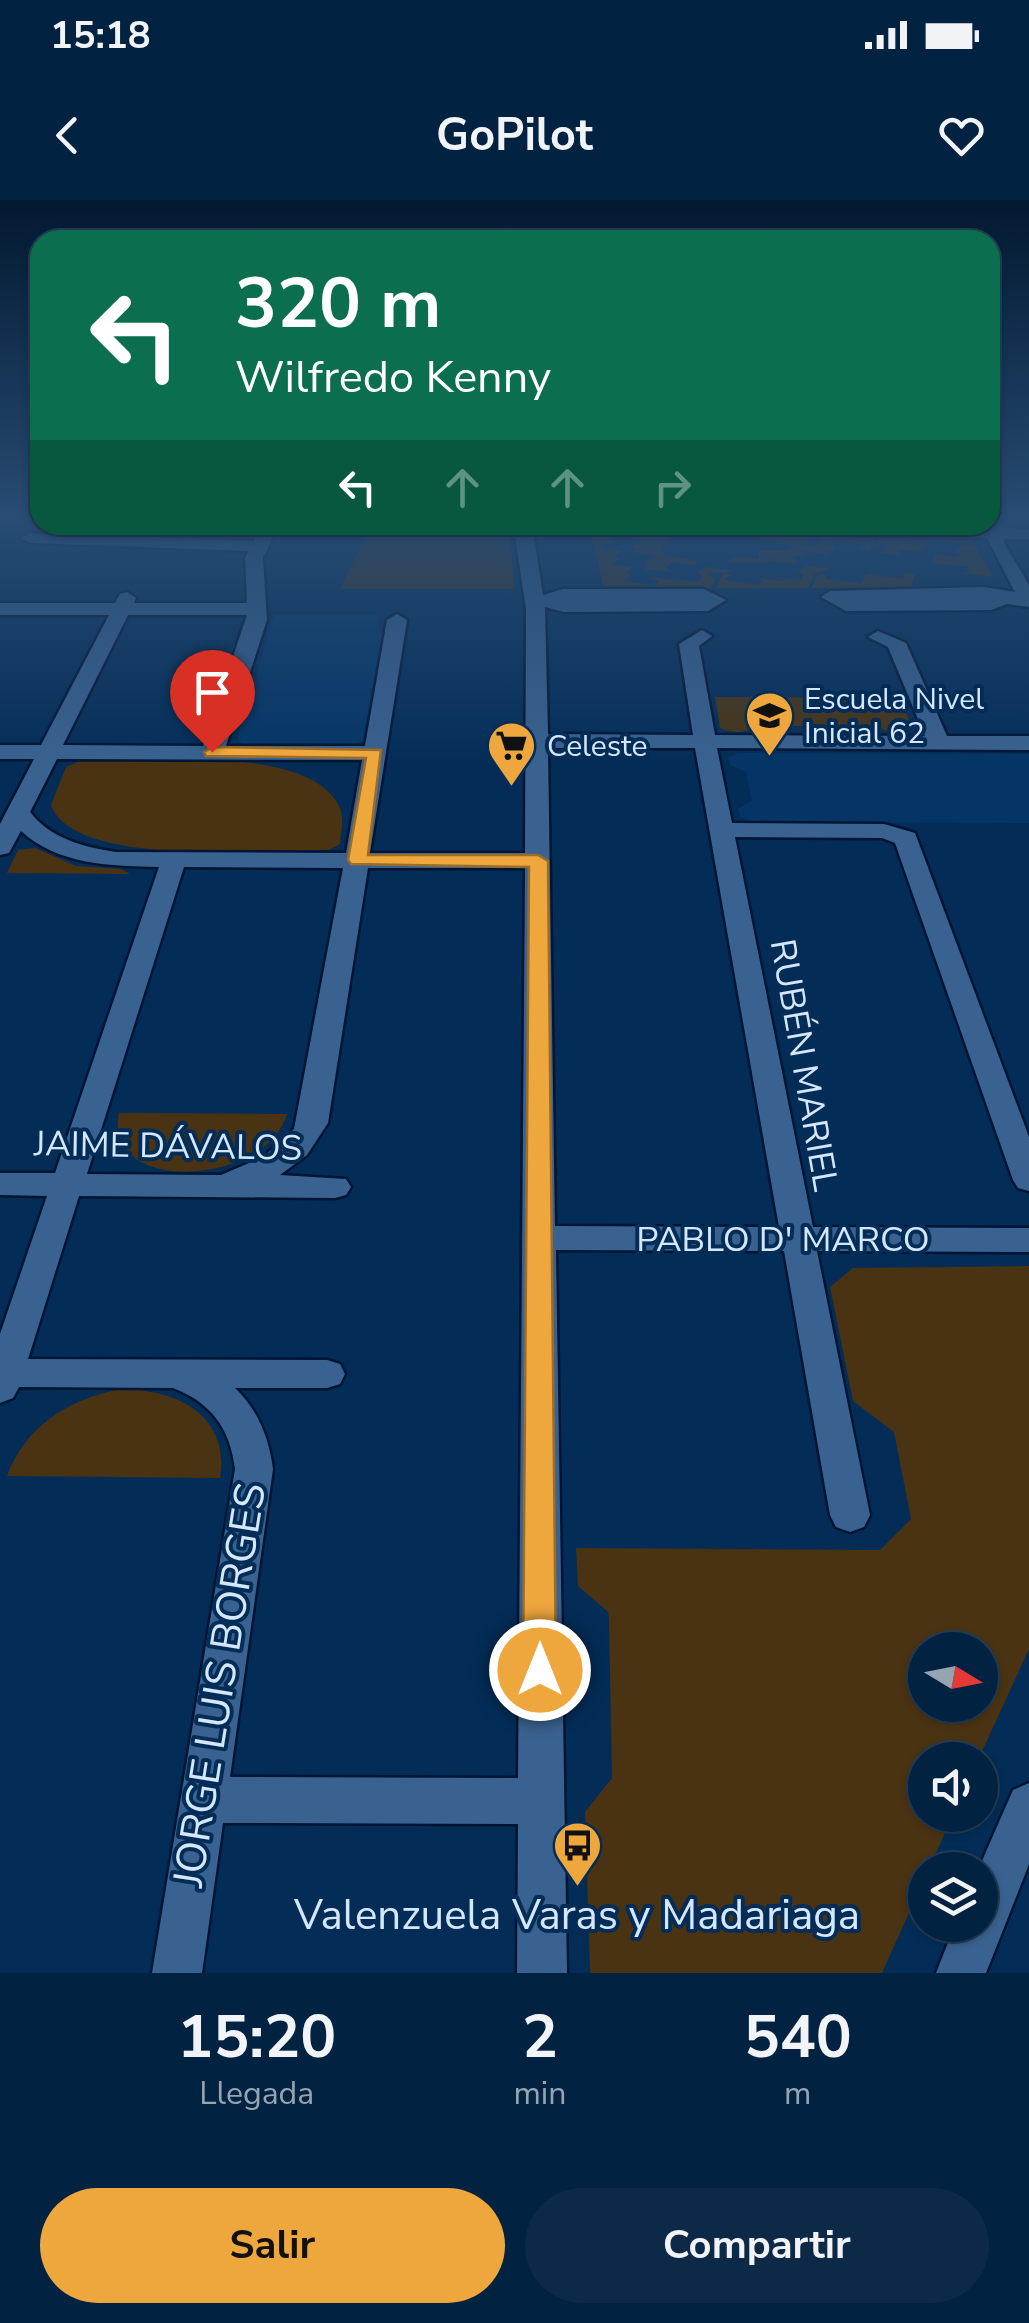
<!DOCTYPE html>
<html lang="es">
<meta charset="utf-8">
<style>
:root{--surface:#022241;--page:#0c2a48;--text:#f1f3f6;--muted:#96a4b1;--line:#233f5a;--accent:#eea73d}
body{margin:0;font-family:"Nunito Sans",sans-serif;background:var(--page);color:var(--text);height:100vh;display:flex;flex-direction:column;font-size:38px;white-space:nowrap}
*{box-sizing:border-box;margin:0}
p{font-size:32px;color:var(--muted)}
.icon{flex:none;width:55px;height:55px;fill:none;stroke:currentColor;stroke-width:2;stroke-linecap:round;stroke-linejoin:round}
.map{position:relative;height:1773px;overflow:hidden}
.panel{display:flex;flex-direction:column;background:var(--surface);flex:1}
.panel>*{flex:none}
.guide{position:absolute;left:30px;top:30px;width:970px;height:305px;border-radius:30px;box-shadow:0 2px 8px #0004,0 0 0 2px var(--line);background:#0b6e4f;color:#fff;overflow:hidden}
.needle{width:65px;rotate:100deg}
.buttons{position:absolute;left:908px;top:1432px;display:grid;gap:20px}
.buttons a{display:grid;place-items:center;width:90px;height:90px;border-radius:50%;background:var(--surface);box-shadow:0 2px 8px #0004,0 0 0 2px var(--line);font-size:50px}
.pin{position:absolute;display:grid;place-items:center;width:85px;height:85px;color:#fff;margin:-102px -42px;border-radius:50% 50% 50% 0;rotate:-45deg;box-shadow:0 0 10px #0007}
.pin .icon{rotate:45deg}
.me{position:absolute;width:110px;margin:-55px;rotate:0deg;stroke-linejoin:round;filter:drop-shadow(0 0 8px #0008)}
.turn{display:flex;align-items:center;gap:35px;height:210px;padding:0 40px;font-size:45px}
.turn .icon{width:130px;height:130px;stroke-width:2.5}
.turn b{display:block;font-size:70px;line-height:85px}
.lanes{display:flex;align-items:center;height:95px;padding:0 40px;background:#0003;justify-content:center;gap:50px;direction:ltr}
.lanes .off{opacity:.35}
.eta{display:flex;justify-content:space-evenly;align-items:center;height:170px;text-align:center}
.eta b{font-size:60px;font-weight:700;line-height:70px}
.button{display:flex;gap:20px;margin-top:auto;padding:20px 40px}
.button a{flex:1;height:115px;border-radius:60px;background:var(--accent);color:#111;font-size:40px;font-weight:700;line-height:115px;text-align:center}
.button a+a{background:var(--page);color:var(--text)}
.status{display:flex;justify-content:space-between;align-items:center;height:70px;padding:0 50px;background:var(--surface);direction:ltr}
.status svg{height:28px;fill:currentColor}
header{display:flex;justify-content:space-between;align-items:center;height:130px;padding:0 40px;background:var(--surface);font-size:45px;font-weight:700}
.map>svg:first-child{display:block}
.built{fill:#043566}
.green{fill:#4a3312;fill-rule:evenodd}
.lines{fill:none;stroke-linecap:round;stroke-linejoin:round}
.minor-casing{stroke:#001433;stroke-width:5}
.minor{fill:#3a6290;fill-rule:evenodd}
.route{fill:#eea73d;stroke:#9b6d28;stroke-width:2.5}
.labels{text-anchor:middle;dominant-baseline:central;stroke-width:8;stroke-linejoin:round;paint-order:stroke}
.far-poi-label{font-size:30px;fill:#d5e7fc;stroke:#032d57;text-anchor:start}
.street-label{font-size:35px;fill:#d5e7fc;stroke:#032d57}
.near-street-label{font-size:42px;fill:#d5e7fc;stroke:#032d57}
.near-poi-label{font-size:42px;fill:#d5e7fc;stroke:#032d57}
</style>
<div class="status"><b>15:18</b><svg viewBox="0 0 49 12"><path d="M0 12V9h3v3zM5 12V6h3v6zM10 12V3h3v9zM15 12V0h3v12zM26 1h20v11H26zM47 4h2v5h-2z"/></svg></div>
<header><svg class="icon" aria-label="back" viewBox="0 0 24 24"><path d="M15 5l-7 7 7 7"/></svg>GoPilot<svg class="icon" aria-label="heart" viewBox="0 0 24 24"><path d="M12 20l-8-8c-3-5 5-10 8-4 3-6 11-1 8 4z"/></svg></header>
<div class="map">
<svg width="1029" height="1773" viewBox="0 0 1029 1773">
<rect width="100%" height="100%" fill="#032d57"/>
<!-- built -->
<path class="built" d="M274 415H379L376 429 382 434 363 540 353 545H328L244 544 237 540Z
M738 553 1029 554V623L751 622 740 616 738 609 752 601 746 572 730 565 728 558Z"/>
<!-- green -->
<path class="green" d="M369 329 509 333 515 389H340Z
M590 329 675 331 661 349 665 355 656 368 667 355 698 361 694 365 672 362 666 368 673 372 644 369 647 364 644 362 655 356 634 352 636 348 631 347 643 339 611 335 608 339 619 344H603L600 348 621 351 616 357 620 359 611 364 632 367 627 373 631 376 622 381 656 386 659 381 648 377 698 382 702 377 697 372 707 367 735 371 708 374 716 379 711 388 604 389Z
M764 333 812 334 807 344 816 347 824 334 878 335 870 351 859 350 866 345 833 340V350L825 354 803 351 799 357 790 356 797 360 795 364 772 361 776 353 768 363 727 362 737 357 759 359V350H790L792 345 758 340Z
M881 335 971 339 993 377 962 373 968 372 969 367 932 363 935 354 958 357 960 353 954 352 963 344 928 339 927 343 932 346 925 345 922 352 900 350 898 354 903 356 882 353 885 346 876 345Z
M808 366 831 369 815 374 808 388H715L724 373 733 374 724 380 759 385 762 380 757 378 796 382 759 376 801 380 804 375 798 371Z
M900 372 915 374 911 387 811 388 818 375 824 373 826 379 861 383 867 374 903 379 905 374Z
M715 497 900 498 913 530 895 534 875 526H759C745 533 735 534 720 528Z
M80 561C140 561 308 543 339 606 345 618 341 631 340 644L329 650C270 649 74 669 51 605L66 567Z
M35 648 76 666 121 669 130 674 7 673 18 650Z
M119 913H136L287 914C266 987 101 995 119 913Z
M1029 1066V1449L978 1560H925V1615H953L882 1773H590L585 1612 612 1578 609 1419 608 1412 578 1386 576 1348 880 1350 911 1319 894 1232 853 1201 830 1087 853 1068ZM980 1450V1505H925V1450Z
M117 1190C173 1187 231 1214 220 1278L7 1276C25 1227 67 1200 117 1190Z"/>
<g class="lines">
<defs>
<path id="minor" d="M990 317H997L1004 328 1029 329V339H1004V343L1029 385V407L1007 404 991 410 846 411 821 397 830 391 984 387 1015 392 987 338 600 330 591 325 987 328Z
M261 325H279L263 358 267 420 226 546H365L387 420 397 414 407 420 370 653H525L526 409 514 330H471L462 325H532L543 395 563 389H704L726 400 708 411 564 412 545 407 548 534 693 535 679 444 702 430 712 436 699 446 715 535 925 536 888 447 868 437 878 431 906 443 947 536H1029V550L717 548 732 623 884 624 915 633 1029 937V991L1018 988 1013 980 895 643 882 638 735 637 813 1027 1029 1028V1052L817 1051 870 1315 864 1327 850 1332 836 1327 830 1315 784 1051 556 1050 567 1773H517L518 1624 223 1623 202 1773H152L235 1269C230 1229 212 1203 173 1188L19 1187 13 1198 0 1203V1134L47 996 0 995V973H55L159 667C112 666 57 665 21 631L9 653 0 655V624L34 559H0V545H41L109 415H0V403H115L120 394 127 392 136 398 134 403H247L245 358 249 351 30 343 21 338 30 333 254 341ZM128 415H247L203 546 63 545ZM548 548H695L779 1027 555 1026ZM57 559 362 560 346 653 116 652C84 647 51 639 30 612ZM184 667 343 668 294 929 263 957 221 975 87 974ZM368 668H525L518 1578 230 1577 273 1269C269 1238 258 1210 235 1188H327L340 1184 345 1174 340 1164 327 1160 28 1159 79 996 335 998 346 995 351 987 346 979 280 975 307 955 328 923Z
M1029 1583V1664L986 1773H936L955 1725H980L978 1670 1013 1590Z"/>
</defs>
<!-- minor casing -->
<use href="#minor" class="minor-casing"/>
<!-- minor -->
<use href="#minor" class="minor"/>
</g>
<!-- sky -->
<linearGradient id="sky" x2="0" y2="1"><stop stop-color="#021930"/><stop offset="0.56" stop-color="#284c74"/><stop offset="1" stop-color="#284c74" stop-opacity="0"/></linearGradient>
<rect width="1029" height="566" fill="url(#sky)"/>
<!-- route -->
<path class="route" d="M212 547 381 550 368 655H538L548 661 556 1470 551 1481 540 1485 528 1481 523 1470 529 667 351 664 348 660 366 558 206 556 204 552Z"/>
<!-- icons -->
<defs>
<symbol id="school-pin" viewBox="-11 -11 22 30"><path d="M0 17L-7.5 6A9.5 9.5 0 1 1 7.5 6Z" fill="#eea73d" stroke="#032d57"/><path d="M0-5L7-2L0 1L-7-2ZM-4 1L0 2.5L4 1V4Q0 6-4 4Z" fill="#111"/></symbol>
<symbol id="supermarket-pin" viewBox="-11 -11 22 30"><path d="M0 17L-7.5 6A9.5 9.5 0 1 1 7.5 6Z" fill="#eea73d" stroke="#032d57"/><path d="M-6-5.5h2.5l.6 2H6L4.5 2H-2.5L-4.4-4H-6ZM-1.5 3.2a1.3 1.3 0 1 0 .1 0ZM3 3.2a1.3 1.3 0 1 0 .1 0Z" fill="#111"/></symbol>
<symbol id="bus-pin" viewBox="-11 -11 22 30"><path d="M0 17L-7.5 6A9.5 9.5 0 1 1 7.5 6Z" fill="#eea73d" stroke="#032d57"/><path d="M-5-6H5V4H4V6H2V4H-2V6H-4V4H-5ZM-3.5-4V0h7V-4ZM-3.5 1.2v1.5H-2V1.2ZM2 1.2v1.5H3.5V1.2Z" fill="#111"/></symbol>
</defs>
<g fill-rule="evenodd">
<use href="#school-pin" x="742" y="488" width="55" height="75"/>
<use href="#supermarket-pin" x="484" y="518" width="55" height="75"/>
<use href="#bus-pin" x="550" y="1618" width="55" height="75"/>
</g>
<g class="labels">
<!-- far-poi labels -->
<g class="far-poi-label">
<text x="804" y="499">Escuela Nivel<tspan x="804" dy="34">Inicial 62</tspan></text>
<text x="547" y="546">Celeste</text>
</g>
<!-- street labels -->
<g class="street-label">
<text transform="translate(804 865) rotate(80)">RUBÉN MARIEL</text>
<text transform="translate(168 946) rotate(1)">JAIME DÁVALOS</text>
<text x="783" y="1039">PABLO D' MARCO</text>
</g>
<!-- near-street labels -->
<g class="near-street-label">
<text transform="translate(220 1485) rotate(-81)">JORGE LUIS BORGES</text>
</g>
<!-- near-poi labels -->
<g class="near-poi-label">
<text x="577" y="1715">Valenzuela Varas y Madariaga</text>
</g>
</g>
</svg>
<div class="buttons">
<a><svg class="needle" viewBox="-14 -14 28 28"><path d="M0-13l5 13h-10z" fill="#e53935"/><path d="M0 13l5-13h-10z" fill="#96a4b1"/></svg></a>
<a><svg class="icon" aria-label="sound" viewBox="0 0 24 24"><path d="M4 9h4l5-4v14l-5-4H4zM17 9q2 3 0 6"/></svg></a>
<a><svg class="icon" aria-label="layers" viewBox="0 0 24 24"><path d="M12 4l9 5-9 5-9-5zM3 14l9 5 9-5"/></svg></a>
</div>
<div class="pin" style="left:212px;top:552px;background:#d93025"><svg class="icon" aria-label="arrive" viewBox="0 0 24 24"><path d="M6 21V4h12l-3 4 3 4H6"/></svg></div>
<svg class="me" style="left:540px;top:1470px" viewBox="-20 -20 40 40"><circle r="17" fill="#eea73d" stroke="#fff" stroke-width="3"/><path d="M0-11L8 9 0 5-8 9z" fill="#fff"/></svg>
<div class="guide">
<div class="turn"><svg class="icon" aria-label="left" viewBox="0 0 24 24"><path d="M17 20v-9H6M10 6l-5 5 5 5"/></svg><div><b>320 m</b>Wilfredo Kenny</div></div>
<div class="lanes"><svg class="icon" aria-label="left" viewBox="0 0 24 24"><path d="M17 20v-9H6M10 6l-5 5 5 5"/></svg><svg class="icon off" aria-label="ahead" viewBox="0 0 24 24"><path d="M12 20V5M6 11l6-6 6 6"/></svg><svg class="icon off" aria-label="ahead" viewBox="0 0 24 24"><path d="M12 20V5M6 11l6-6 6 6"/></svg><svg class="icon off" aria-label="right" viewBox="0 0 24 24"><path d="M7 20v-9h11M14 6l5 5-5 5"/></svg></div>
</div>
</div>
<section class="panel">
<div class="eta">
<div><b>15:20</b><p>Llegada</p></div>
<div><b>2</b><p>min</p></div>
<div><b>540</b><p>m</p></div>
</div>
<div class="button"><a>Salir</a><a>Compartir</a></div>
</section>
